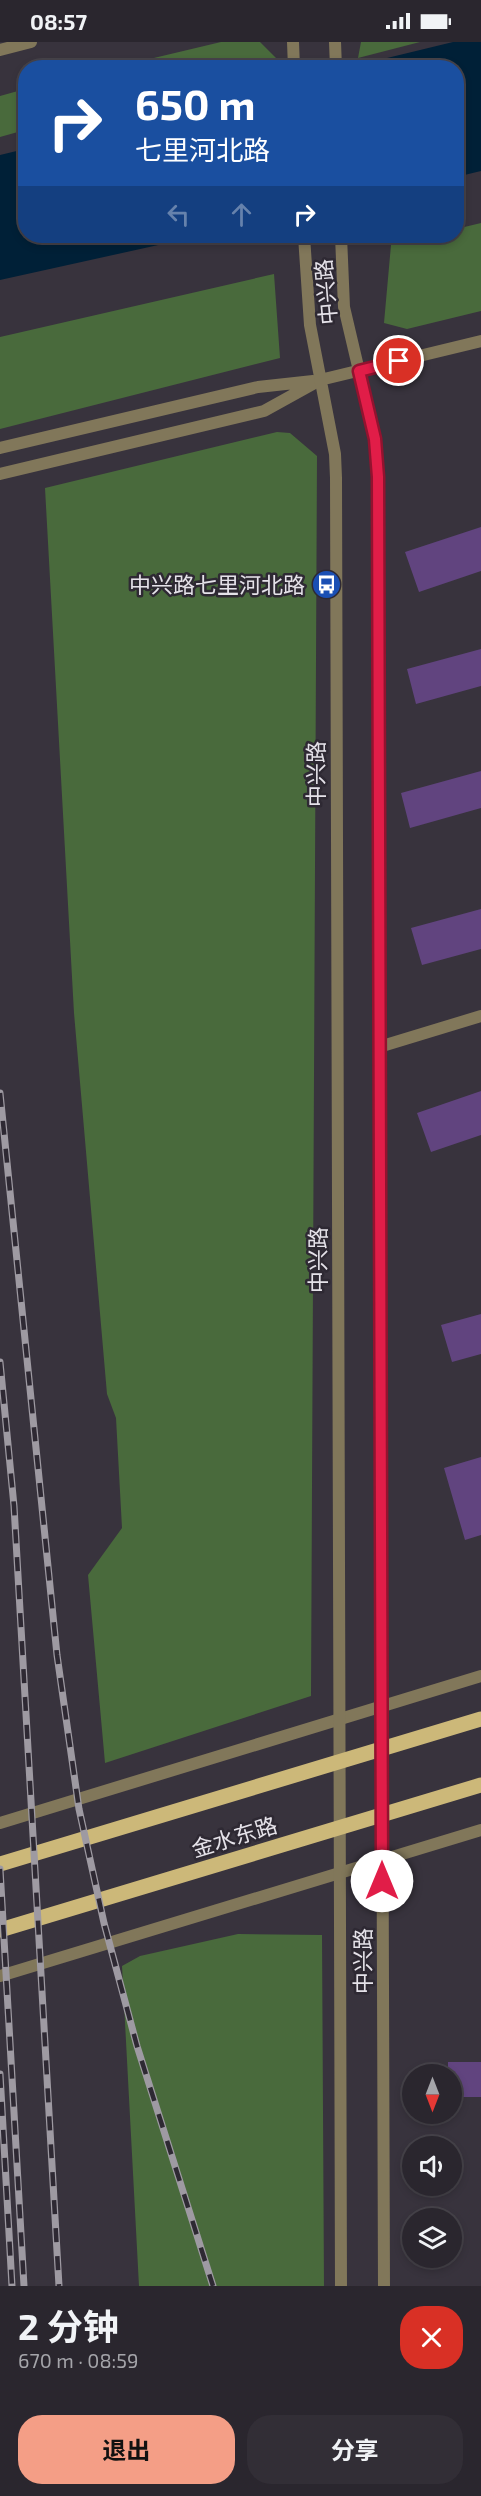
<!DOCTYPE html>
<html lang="zh">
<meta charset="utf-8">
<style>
:root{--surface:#2a262e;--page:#322e36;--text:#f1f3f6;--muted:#a5a5aa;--line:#46434a;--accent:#f49e86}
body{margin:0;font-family:"Exo 2","Noto Sans SC",sans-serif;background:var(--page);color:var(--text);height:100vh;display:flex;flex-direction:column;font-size:22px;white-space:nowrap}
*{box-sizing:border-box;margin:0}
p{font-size:20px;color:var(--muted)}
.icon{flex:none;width:33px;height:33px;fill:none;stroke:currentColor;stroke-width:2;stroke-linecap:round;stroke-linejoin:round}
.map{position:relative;height:2244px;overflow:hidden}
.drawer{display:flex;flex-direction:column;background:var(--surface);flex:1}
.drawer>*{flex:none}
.banner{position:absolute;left:18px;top:18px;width:446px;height:183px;border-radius:24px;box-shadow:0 3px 9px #0003,0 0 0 2px var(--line);background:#1a4fa0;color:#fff;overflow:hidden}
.needle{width:39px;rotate:180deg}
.fabs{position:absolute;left:402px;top:2022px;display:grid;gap:12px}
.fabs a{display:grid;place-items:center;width:60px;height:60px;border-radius:50%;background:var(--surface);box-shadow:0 3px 9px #0003,0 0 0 2px var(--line);font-size:30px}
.pin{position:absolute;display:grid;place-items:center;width:51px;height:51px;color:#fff;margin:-26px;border:3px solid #fff;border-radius:50%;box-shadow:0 2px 6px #0007}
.me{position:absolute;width:66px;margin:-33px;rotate:0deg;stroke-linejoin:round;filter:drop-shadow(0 0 4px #0008)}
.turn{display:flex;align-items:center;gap:21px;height:126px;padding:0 18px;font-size:27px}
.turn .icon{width:78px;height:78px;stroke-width:2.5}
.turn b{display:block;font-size:42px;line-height:51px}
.lanes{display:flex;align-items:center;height:57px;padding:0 18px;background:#0003;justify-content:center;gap:30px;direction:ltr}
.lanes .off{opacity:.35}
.round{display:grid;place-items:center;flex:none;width:63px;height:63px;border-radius:24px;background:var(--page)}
.overview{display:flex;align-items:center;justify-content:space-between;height:102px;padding:0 18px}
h1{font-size:36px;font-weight:700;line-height:45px}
.cta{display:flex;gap:12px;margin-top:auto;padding:12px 18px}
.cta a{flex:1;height:69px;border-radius:24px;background:var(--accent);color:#111;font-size:24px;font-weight:700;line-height:69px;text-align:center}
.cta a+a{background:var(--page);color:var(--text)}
.status{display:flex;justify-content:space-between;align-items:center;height:42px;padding:0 30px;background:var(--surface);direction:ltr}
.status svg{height:16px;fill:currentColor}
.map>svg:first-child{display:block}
.green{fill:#496a3c}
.water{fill:#002037}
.building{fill:#61447f}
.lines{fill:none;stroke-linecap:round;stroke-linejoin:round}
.minor{stroke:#81775a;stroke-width:12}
.tertiary{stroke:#81775a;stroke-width:12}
.primary{stroke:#ccb879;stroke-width:15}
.rail-casing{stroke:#9e9aa2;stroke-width:7}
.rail{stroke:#2e2933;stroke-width:4.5;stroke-dasharray:14;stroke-linecap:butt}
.route-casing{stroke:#92132f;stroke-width:15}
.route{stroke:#e11d48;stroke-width:10}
.labels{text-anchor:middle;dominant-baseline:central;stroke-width:5;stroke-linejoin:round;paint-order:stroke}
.street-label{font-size:22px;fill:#e5e2e9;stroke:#2e2933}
.poi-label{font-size:22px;fill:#e5e2e9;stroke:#2e2933;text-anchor:end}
</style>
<div class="status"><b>08:57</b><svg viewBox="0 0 49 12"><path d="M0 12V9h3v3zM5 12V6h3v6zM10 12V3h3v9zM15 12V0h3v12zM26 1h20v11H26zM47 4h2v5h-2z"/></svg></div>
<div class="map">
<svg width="481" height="2244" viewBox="0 0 481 2244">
<rect width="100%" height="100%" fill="#38333d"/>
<!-- green -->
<path class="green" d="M221 0H260L282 22 267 26 116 25Z
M361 0H420L358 16Z
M25 47V88L0 95V54Z
M481 181V269L407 287 384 281 391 203 430 194H456V187Z
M274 232 280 316 0 387V295Z
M277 390 290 391 317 414 311 1654 105 1721 88 1533 122 1486 116 1376 107 1352 74 971 45 446Z
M238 1892 322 1893 324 2244H139L122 1924 140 1914Z"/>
<!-- water -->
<path class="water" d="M453 0H481V129L456 135V26L350 25Z
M25 107 26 194H199L0 238V113Z"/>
<!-- building -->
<path class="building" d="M481 485V529L419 550 405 510Z
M481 607V644L416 662 407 627Z
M481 729V766L410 786 401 751Z
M481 867V907L422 923 411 886Z
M481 1049V1093L431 1110 417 1071Z
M481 1272V1312L452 1320 441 1283Z
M481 1415V1493L465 1498 444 1426Z
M448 2020H481V2055H452V2032H448Z"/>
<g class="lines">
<!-- minor -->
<path class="minor" d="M0 406 258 345 313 339
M0 432 264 369 320 338
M379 1005 481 974
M0 1781 481 1634
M0 1934 481 1788"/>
<!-- tertiary -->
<path class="tertiary" d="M293 0 294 26
M335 0 336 26
M0 8 31 0
M304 194 310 283 335 412 336 436 341 2244
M341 194 344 265 375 397 378 435 384 2244
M320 338 481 299"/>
<!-- primary -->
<path class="primary" d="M0 1822 481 1677
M0 1888 481 1743"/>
<defs>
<path id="rail" d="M0 1051 57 1613 79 1767 104 1881 137 2004 213 2244
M0 1320 14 1464 59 2244
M0 1827 24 2244
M0 2032 12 2244"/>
</defs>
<!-- rail casing -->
<use href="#rail" class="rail-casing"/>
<!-- rail -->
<use href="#rail" class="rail"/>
</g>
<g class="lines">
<defs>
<path id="route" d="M382 1839 378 435 375 397 359 329 399 319"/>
</defs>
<!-- route casing -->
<use href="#route" class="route-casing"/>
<!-- route -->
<use href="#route" class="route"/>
</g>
<!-- icons -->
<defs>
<symbol id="bus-disc" viewBox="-11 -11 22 22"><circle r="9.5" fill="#1a4fb4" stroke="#2e2933"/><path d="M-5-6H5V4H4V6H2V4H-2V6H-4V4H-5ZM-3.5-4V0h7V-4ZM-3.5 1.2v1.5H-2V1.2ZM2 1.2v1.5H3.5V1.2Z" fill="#fff"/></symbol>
</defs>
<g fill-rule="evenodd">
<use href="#bus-disc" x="310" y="526" width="33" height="33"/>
</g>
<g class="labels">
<!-- street labels -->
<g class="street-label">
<text transform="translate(325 250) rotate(-95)">中兴路</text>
<text transform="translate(315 732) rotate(-90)">中兴路</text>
<text transform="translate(317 1218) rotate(-90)">中兴路</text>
<text transform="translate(234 1794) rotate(-17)">金水东路</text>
<text transform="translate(362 1919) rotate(-90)">中兴路</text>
</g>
<!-- poi labels -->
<g class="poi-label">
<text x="305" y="542">中兴路七里河北路</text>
</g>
</g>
</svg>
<div class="fabs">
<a><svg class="needle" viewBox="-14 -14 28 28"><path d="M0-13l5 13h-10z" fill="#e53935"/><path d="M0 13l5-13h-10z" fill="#a5a5aa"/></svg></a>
<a><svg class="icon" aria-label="sound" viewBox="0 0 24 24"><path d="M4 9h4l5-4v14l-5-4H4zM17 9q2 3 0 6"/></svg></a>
<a><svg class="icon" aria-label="layers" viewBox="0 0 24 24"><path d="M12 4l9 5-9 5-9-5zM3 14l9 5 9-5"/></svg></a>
</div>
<div class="pin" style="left:399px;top:319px;background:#d93025"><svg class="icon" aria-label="arrive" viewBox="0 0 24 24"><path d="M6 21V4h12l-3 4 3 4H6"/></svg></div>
<svg class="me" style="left:382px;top:1839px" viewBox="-20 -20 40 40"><circle r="19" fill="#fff"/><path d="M0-13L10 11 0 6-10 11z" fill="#e11d48"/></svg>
<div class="banner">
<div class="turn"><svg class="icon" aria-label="right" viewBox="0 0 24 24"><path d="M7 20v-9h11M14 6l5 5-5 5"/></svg><div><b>650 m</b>七里河北路</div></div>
<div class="lanes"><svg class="icon off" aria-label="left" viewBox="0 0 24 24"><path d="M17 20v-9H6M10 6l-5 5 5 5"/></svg><svg class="icon off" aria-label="ahead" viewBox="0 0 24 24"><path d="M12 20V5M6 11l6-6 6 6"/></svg><svg class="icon" aria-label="right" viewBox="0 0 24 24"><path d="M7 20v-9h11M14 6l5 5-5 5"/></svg></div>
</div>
</div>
<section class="drawer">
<div class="overview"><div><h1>2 分钟</h1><p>670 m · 08:59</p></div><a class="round" style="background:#d93025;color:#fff"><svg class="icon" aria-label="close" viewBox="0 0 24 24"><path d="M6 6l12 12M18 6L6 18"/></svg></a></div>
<div class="cta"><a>退出</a><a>分享</a></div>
</section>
